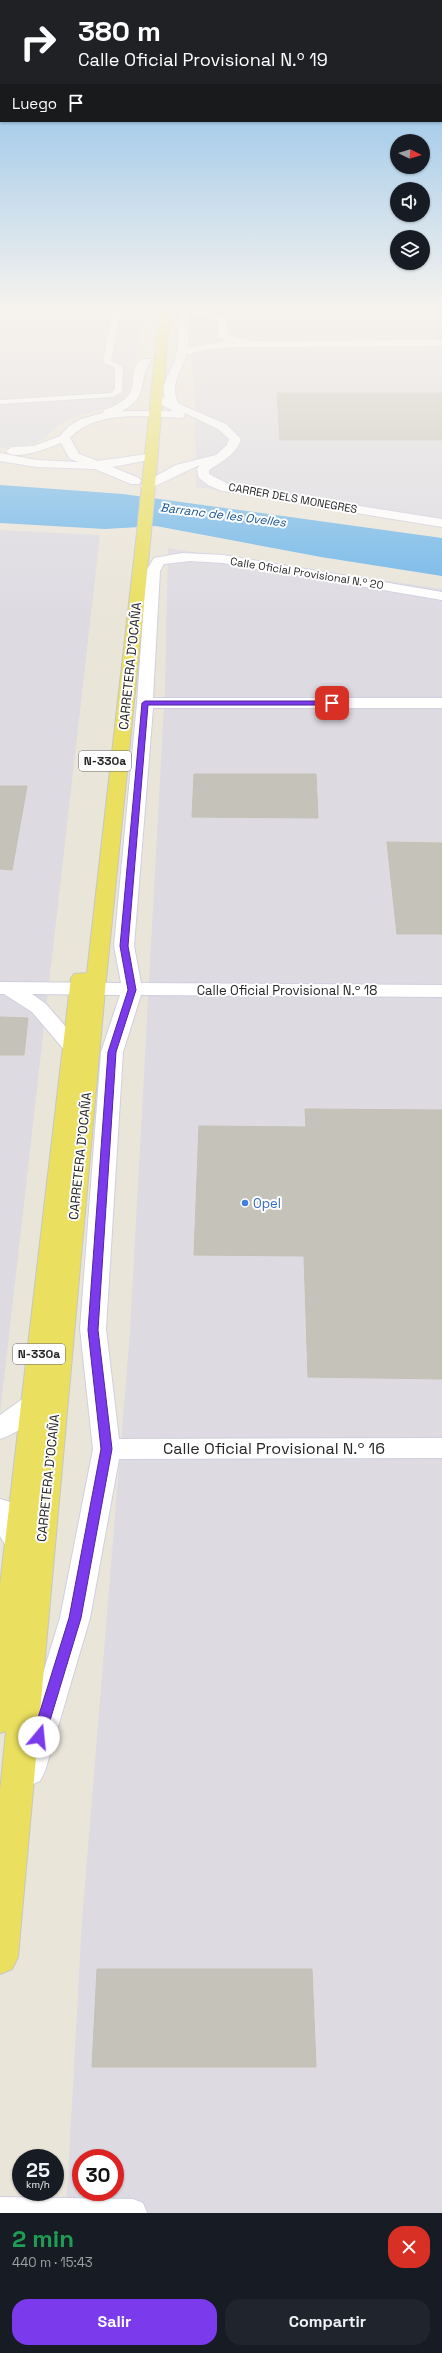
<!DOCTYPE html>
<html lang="es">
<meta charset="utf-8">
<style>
:root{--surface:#171b24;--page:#20242c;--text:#f1f3f6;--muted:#9ea1a6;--accent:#7c3aed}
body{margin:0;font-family:"Space Grotesk",sans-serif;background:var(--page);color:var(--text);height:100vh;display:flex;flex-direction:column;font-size:15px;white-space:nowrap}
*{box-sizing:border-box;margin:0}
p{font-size:13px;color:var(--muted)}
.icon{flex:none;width:22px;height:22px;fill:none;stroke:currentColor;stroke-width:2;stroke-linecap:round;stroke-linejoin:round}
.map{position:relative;height:2213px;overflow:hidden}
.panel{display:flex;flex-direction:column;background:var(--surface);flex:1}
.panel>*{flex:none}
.guide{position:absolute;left:0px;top:0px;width:442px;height:122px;box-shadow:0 1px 3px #0004;background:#202124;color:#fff;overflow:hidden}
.needle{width:26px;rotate:95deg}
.buttons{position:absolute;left:390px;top:134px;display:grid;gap:8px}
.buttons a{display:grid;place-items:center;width:40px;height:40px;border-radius:50%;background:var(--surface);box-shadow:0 1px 3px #0004;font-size:20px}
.speed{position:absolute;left:12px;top:2149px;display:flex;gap:8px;font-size:20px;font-weight:700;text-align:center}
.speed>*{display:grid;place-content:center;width:52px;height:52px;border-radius:50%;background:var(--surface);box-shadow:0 1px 3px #0004;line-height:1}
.speed small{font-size:10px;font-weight:400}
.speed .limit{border:6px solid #d22;background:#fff;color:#111}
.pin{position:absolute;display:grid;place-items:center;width:34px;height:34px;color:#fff;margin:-17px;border-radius:8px;box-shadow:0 2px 6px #0006}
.me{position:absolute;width:44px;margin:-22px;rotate:17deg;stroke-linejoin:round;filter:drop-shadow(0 0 3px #0008)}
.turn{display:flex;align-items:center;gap:14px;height:84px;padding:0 12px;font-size:18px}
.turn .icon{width:52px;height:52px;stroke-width:2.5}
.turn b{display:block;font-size:28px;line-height:34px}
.then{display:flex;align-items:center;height:38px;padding:0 12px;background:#0003;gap:8px;font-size:15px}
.round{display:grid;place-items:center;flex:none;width:42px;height:42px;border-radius:16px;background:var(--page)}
.head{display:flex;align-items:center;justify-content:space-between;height:68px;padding:0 12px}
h1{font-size:24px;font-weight:600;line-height:30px;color:#1e9e55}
.primary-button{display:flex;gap:8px;margin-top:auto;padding:8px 12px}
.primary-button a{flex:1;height:46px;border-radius:16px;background:var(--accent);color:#fff;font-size:16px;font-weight:600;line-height:46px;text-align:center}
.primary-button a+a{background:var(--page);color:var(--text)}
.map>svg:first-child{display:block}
.industrial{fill:#dddae2;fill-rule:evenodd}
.water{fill:#6fb6e9}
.building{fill:#c5c2b9;stroke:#c4c1b3}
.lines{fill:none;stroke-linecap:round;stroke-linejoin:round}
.lane-casing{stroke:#cfcfe0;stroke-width:2}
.street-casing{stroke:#cfcfe0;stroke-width:2}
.primary-casing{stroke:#c7c7c7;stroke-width:2}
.lane{fill:#fff;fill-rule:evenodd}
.street{fill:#fff;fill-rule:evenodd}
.primary{fill:#eadf5e;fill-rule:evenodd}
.route{fill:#7c3aed;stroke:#51269a}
.shop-dot{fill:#3f7fe0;stroke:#fff;stroke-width:1.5}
.labels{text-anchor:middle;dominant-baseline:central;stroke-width:4;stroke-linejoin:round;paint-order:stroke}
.far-street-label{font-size:11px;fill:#272727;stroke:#fff}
.far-water-label{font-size:12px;font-style:italic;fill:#125290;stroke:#fff}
.shield{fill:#fff;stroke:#686868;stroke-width:1}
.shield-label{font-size:12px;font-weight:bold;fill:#272727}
.street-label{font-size:13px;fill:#272727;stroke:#fff}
.shop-label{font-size:13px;fill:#366cbe;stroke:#fff;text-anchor:start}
.near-street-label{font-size:16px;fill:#272727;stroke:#fff}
</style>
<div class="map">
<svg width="442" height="2213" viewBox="0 0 442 2213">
<rect width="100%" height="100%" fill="#eae5d9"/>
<!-- industrial -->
<path class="industrial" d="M0 308H144L129 395 115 405 75 417 58 425 47 436 34 444 0 448Z
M184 308H442V526L196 487 195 388Z
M0 530 100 535 0 1414Z
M168 548 442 589V2213H66L82 1921 130 1332 165 688ZM81 2158H115V2192H81Z"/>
<!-- water -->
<path class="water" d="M0 485 123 494 442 538V576L321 557 156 526 105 529 0 523Z"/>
<!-- building -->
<path class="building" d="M277 393H442V440H280Z
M194 774H316L318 818 192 817Z
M0 786H27L12 870 0 869Z
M387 842 442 843V934H397Z
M0 1017 28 1018 24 1055H0Z
M305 1109 442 1110V1379L308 1377 304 1256 194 1255 199 1126 306 1127Z
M97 1969H312L316 2067H92Z"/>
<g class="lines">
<defs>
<path id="lane" d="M113 308H121L111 361 123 367 122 392 113 397 0 404V400L111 393 115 389V368L103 362Z
M143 308H152L155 310 151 312Z
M0 2197 133 2199 143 2203 147 2213H0Z"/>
<path id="street" d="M179 308H195L226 316 228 335 253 341 442 340V346L235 347 208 349 186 355C182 373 168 385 179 404L226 424 241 439C237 454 221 462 209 470V474L230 485 245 488 442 519V527L222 491 208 485 199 478 197 469 200 465C188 469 150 491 143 489L141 486 143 483 176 465 216 455 227 445 229 439 218 429 185 413 184 417 180 418C145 416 96 410 70 438L79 454 98 461 154 453 156 456 154 459 112 467 139 478 141 481 139 484H131L95 469 36 467 0 461V453L36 460 79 462 70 459 61 443C51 447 14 462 6 451L12 447 34 446 60 436 69 426 81 419 103 413 104 410C150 394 122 375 142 359H150L151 361C137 379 150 397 122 411H173L150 398 156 395 165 398C160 383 170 374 175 360 180 344 178 325 179 308ZM189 312 218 320V336L226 341 188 348Z
M182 553 223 555 442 592V600L223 563 190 561 164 564 160 571 153 698H442V708H153L134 946 141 983 442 985V997L141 995 123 1052 106 1329 119 1439 442 1438V1458L119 1459 90 1618 45 1771 40 1781 29 1786 18 1781 13 1771 60 1618 93 1449 80 1329 101 1052 120 995 32 994 46 1004 84 1048 80 1052 73 1054 66 1052 32 1012 4 994H0V982L121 983 114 946 137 703 146 571 154 558Z
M34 1394 43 1397 47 1404C39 1419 16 1434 0 1439V1415L25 1397Z
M0 1499 10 1502 33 1543 29 1551 19 1555 9 1551 0 1536Z"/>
<path id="primary" d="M160 308H170L151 533 105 990 18 1957 12 1969 0 1974V1791L6 1731 0 1733V1585L71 978 74 974 87 973 137 533Z"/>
</defs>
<!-- lane casing -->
<use href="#lane" class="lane-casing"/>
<!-- street casing -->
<use href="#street" class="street-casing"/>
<!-- primary casing -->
<use href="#primary" class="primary-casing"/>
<!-- lane -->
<use href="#lane" class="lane"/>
<!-- street -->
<use href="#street" class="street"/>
<!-- primary -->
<use href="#primary" class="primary"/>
</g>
<!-- sky -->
<linearGradient id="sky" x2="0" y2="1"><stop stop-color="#77b5e8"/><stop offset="0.5" stop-color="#f6f3ee"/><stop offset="1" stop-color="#f6f3ee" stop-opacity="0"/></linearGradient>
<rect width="442" height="617" fill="url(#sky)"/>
<!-- route -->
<path class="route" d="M145 701H332L335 703 332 705H148L128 946 136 990 116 1052 98 1330 112 1449 81 1618 45 1737 44 1741 39 1743 34 1741 32 1737 69 1618 101 1449 88 1330 108 1052 128 990 120 946 142 703Z"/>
<!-- markers -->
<circle class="shop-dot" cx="245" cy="1203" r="4"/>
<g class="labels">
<!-- far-street labels -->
<g class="far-street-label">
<text transform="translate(293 498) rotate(10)">CARRER DELS MONEGRES</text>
<text transform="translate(307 573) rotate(9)">Calle Oficial Provisional N.º 20</text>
</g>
<!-- far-water labels -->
<g class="far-water-label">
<text transform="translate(223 515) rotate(7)">Barranc de les Ovelles</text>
</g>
<!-- shield labels -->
<g class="shield">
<rect x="79" y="751" width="52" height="20" rx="3"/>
<rect x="13" y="1344" width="52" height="20" rx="3"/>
</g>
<g class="shield-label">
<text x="105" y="761">N-330a</text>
<text x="39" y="1354">N-330a</text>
</g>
<!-- street labels -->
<g class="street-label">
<text transform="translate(130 666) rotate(-84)">CARRETERA D'OCAÑA</text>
<text x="287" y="990">Calle Oficial Provisional N.º 18</text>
<text transform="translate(80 1156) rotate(-84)">CARRETERA D'OCAÑA</text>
<text transform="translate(48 1478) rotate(-84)">CARRETERA D'OCAÑA</text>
</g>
<!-- shop labels -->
<g class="shop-label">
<text x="253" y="1203">Opel</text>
</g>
<!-- near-street labels -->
<g class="near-street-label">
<text x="274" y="1448">Calle Oficial Provisional N.º 16</text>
</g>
</g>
</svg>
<div class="buttons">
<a><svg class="needle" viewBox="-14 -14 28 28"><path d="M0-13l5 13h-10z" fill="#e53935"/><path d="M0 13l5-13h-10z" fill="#9ea1a6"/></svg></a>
<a><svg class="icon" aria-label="sound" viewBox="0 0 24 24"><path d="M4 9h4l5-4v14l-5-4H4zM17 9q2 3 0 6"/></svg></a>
<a><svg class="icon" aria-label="layers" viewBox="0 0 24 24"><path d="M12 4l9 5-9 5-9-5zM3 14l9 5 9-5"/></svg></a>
</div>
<div class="speed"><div>25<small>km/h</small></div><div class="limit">30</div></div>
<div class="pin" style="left:332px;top:703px;background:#d93025"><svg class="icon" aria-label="arrive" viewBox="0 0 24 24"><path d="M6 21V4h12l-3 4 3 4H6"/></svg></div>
<svg class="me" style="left:39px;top:1737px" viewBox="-20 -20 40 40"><circle r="19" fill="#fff"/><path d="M0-13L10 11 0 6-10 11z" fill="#7c3aed"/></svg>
<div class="guide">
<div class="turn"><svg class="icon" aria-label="right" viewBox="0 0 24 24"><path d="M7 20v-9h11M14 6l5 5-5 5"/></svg><div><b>380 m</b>Calle Oficial Provisional N.º 19</div></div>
<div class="then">Luego<svg class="icon" aria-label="arrive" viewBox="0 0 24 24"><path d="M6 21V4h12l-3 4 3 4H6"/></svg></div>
</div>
</div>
<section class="panel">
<div class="head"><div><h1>2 min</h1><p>440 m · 15:43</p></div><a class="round" style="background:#d93025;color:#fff"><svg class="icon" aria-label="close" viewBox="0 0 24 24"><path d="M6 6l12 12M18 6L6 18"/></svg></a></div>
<div class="primary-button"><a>Salir</a><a>Compartir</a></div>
</section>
